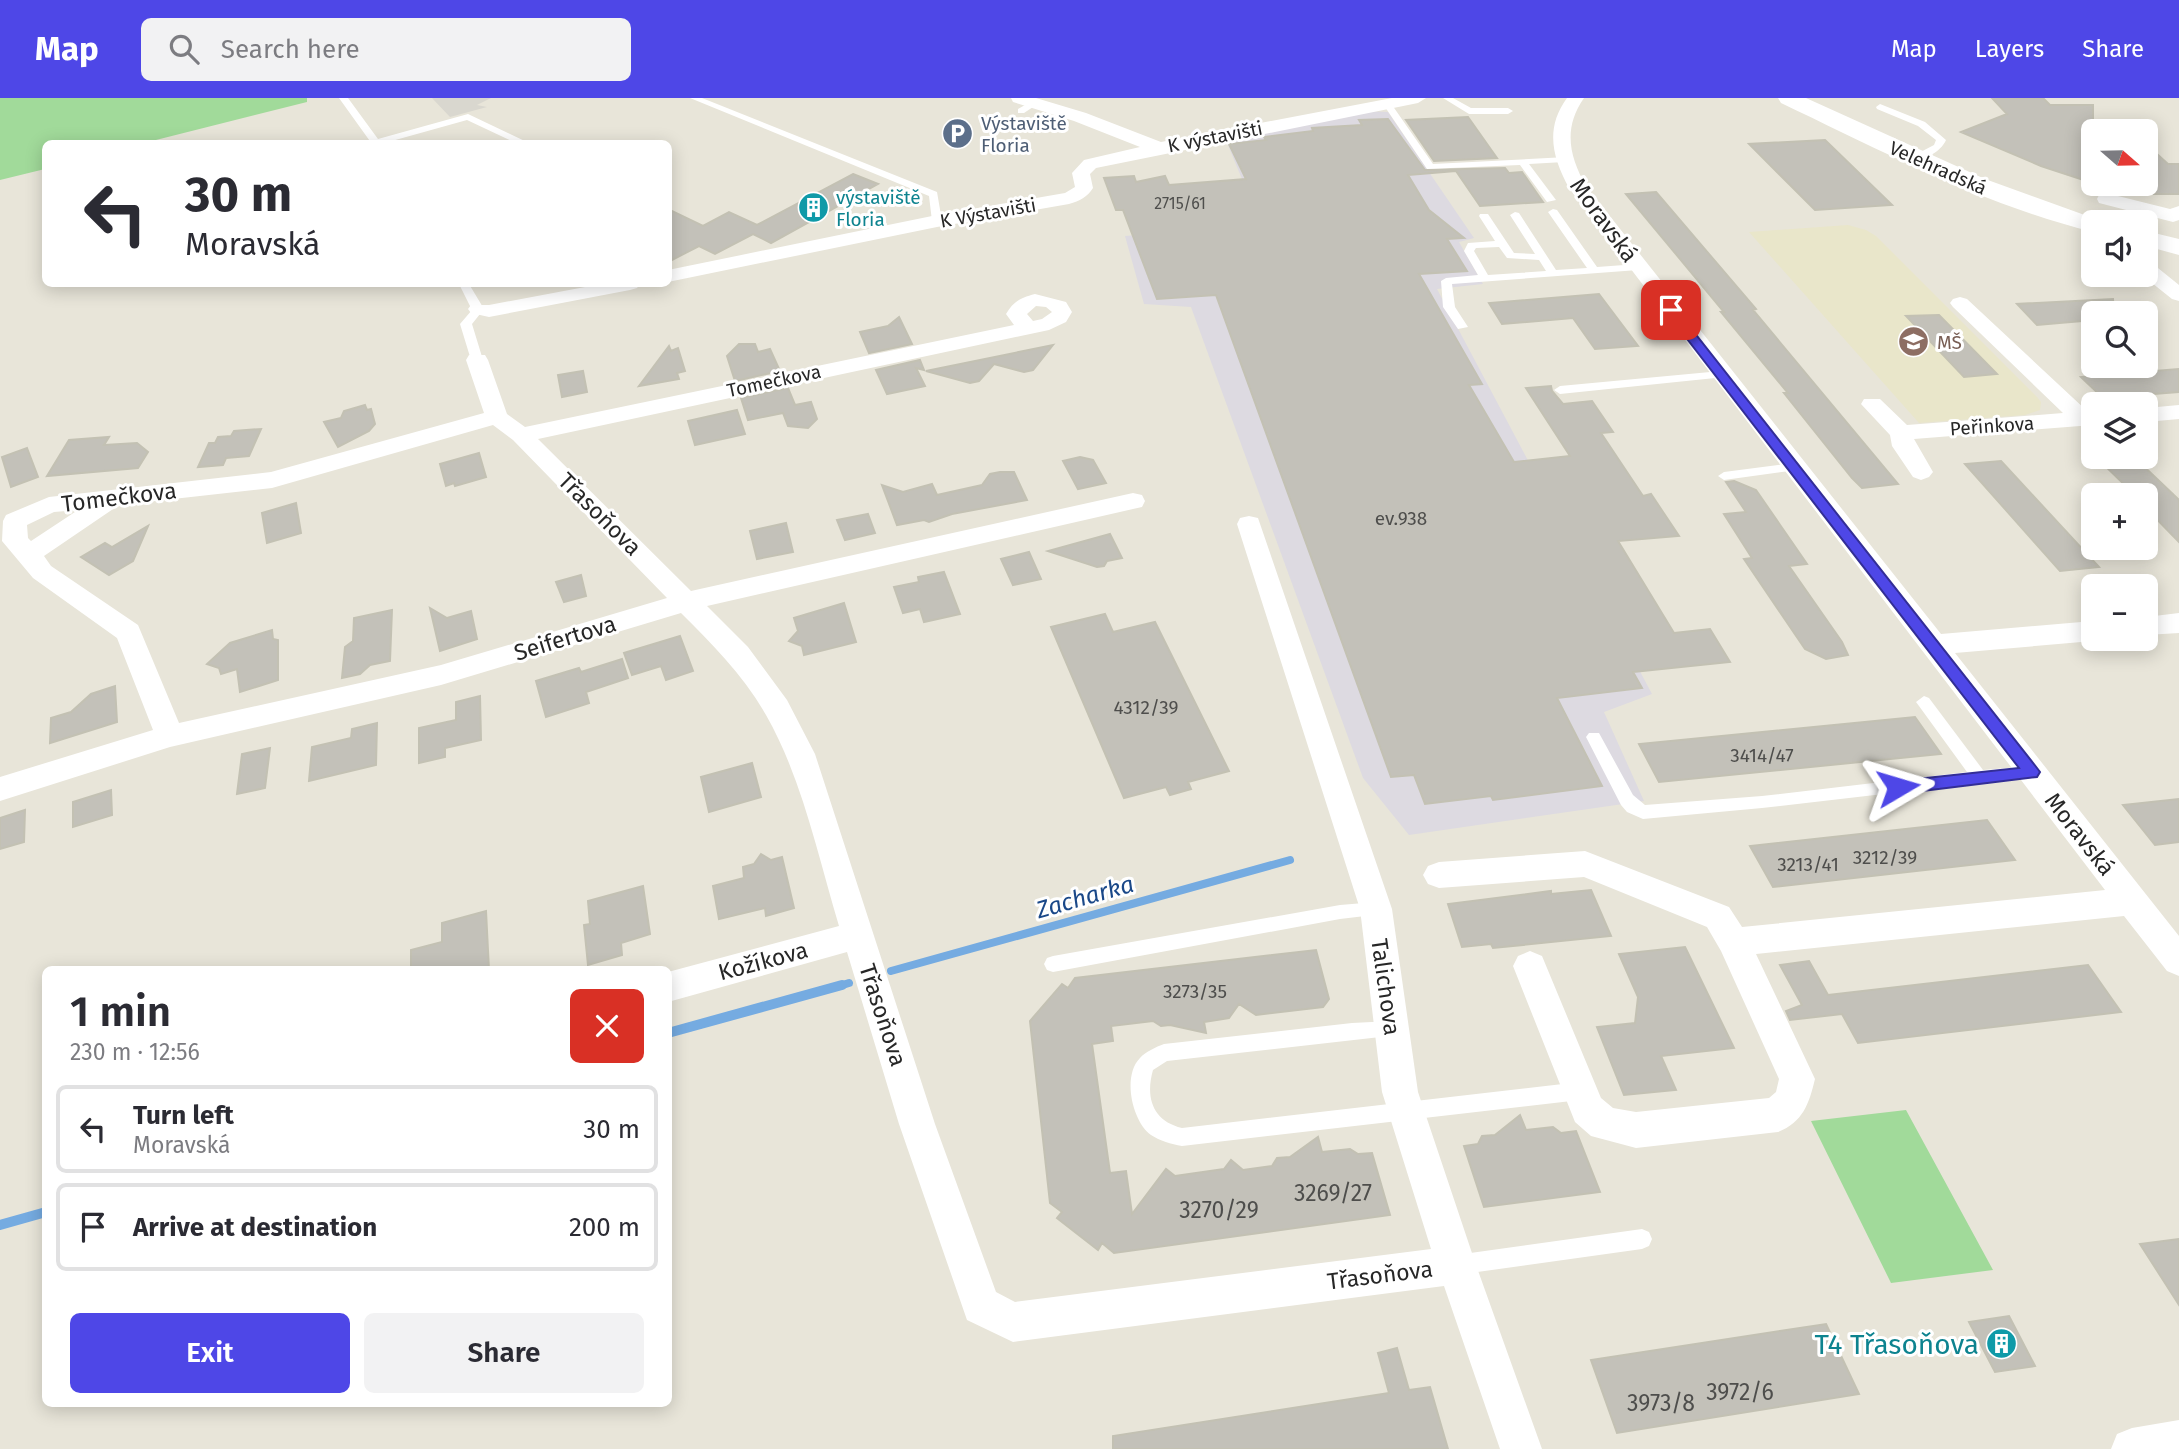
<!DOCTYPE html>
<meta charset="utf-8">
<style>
:root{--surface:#fff;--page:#f2f2f3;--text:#2b2b33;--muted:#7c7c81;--line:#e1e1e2;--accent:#4e47e7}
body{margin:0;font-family:"Fira Sans",sans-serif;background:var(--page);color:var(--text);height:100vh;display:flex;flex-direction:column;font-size:26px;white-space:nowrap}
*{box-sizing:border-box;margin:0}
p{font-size:23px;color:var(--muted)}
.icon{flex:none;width:38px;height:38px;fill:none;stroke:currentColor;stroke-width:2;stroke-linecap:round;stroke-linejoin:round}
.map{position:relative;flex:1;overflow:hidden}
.side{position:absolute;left:42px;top:868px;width:630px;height:441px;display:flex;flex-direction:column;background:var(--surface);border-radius:10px;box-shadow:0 4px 18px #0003}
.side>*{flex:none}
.banner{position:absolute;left:42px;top:42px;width:630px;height:147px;border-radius:10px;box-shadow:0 4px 18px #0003;background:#fff;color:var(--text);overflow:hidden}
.needle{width:46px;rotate:110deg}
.buttons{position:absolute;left:2081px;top:21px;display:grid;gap:14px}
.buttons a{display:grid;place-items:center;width:77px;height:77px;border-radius:10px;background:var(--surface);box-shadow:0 4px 18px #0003;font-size:35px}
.pin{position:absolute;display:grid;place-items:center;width:60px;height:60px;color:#fff;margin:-30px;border-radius:14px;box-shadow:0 4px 10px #0006}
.me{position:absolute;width:77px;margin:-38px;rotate:83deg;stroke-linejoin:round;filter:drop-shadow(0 0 5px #0008)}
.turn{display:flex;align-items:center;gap:24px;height:147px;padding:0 28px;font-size:32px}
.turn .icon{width:91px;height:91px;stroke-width:2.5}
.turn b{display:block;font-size:49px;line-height:60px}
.round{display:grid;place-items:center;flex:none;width:74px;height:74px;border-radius:10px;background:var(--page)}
.overview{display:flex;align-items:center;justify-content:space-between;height:119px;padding:0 28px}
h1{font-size:42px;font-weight:600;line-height:52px}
.action{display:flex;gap:14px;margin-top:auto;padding:14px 28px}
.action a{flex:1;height:80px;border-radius:10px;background:var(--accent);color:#fff;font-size:28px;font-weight:600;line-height:80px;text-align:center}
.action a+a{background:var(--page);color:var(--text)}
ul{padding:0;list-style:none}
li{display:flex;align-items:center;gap:21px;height:88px;margin:0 14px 10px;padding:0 14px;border:4px solid var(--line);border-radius:10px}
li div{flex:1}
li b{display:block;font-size:26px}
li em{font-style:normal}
header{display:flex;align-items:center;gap:42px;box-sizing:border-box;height:98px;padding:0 35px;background:var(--accent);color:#fff}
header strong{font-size:33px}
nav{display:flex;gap:38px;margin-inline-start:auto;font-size:24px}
.search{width:490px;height:63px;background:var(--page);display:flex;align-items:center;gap:18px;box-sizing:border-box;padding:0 24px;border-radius:10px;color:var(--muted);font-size:26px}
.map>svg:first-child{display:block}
.industrial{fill:#dddae1}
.education{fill:#e9e6ca}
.green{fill:#a1da9a}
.plaza{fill:#d9d7cf}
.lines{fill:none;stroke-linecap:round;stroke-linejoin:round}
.stream-far1{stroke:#75abe1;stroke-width:8}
.stream{stroke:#75abe1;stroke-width:10}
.building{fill:#c3c1b9;stroke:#c3c1b3;stroke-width:2}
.lane{fill:#fff;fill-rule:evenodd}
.street{fill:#fff;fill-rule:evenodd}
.secondary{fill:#fff;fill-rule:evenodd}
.route{fill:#4e47e7;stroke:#332e96;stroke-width:2}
.labels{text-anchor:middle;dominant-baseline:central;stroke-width:6;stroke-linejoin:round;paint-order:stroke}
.far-number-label{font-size:16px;fill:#4e4e4c}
.far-service-label{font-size:19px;fill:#4e5e75;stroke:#fff;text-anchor:start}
.far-street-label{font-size:19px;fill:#272727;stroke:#fff}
.far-culture-label{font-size:19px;fill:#0d838f;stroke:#fff;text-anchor:start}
.far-education-label{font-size:19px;fill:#785e54;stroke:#fff;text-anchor:start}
.number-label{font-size:19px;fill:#4e4e4c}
.street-label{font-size:23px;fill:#272727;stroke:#fff}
.near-number-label{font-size:23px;fill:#4e4e4c}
.water-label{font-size:24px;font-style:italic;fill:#1a4888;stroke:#fff}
.near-culture-label{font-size:28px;fill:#0d838f;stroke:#fff;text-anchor:end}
</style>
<header>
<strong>Map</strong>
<div class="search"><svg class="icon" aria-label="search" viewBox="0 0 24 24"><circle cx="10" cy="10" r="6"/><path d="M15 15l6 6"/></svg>Search here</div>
<nav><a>Map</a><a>Layers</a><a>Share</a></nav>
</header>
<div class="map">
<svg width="2179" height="1351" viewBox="0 0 2179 1351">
<rect width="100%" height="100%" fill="#e8e5d9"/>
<!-- industrial -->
<path class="industrial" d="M1362 13 1388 14 1474 140 1459 144 1483 186 1437 191 1652 596 1604 614 1644 703 1409 737 1363 680 1191 209 1144 206 1125 138 1261 127 1225 40Z"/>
<!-- education -->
<path class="education" d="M1848 127 1866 132 1876 138 2037 299 2041 304 2040 312 2025 317 1919 325 1749 134Z"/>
<!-- green -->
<path class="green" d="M0 0H307V4L144 45 46 46 45 71 0 82Z
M1906 1012 1993 1172 1891 1185 1811 1023Z"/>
<!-- plaza -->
<path class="plaza" d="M432 0H491L477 7 487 9 450 19Z"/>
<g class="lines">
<!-- stream-far1 -->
<path class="stream-far1" d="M891 873 1290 762
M836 889 849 885"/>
<!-- stream -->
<path class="stream" d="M668 935 842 887
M0 1127 46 1114"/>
</g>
<!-- building -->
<path class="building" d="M1992 0H2043L2050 7H2093V85L2041 68 1961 34 2007 16Z
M1468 19 1497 60 1434 63 1406 22Z
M1388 21 1425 72 1505 70 1509 75 1522 74 1543 104 1480 108 1456 73 1408 77 1429 112 1464 140 1447 141 1467 173 1419 176 1482 286 1469 287 1514 364 1570 358 1526 290 1551 288 1552 293 1563 306 1592 303 1613 334 1601 335 1643 398 1651 396 1679 438 1618 443 1674 535 1710 531 1730 564 1633 574 1642 590 1557 600 1602 688 1493 702 1491 698 1425 706 1414 677 1391 679 1216 197 1157 201 1123 112H1116L1104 80 1134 78 1136 84 1165 78 1169 87 1246 81 1229 46 1266 42 1264 39 1313 33 1312 30 1362 27 1359 22Z
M1825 42 1892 107 1815 112 1749 46Z
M2146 46 2168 66H2179V96H2146Z
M853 76 878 86 771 145 753 136 715 156 699 148 668 164V111L703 128 729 114 757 127Z
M1656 94 1756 211 1753 212 1898 386 1862 390 1852 380 1784 295H1788L1721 214H1724L1626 96Z
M1599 196 1638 248 1595 251 1573 220 1502 226 1489 205Z
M2113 201 2114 215H2093V222L2037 227 2017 206Z
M1939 217 1997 276 1964 279 1906 218Z
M899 219 912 246 869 255 860 234 888 228Z
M739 246H755L758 254 770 251 780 273 735 283 727 258Z
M1053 247 1033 272 1024 274 994 266 979 283 970 285 926 273Z
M669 248 671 253 678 250 685 273 677 275 679 281 639 288Z
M920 262 924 272 916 270 925 288 887 296 876 272Z
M2179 271V294L2103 300 2081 279Z
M583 273 587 294 562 299 558 277Z
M788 290 795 307 811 304 817 321 808 330 788 328 783 315 748 322 741 300Z
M365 307 367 312 371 311 375 326 369 333 338 349 324 324 341 320 344 313Z
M737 312 745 336 695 347 688 323Z
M261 331 249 358 226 360 223 367 198 369 209 345H215L218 339 231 338 234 333Z
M109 339 104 347 137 345 148 354 138 370 47 378 69 342Z
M27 350 38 379 11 389 2 359Z
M479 355 486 379 455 388 454 385 446 388 440 366Z
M1080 359 1093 362 1106 385 1078 391 1063 363Z
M2096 359H2134L2179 402V444L2146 410V397H2135Z
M2001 363 2099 469 2060 473 1965 366Z
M1000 374H1014L1027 402 952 416 929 424 924 422 897 427 882 387 903 394 932 386 937 397 982 387 990 376Z
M1734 383 1756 392 1807 466 1789 468 1842 544 1848 557 1826 561 1805 551 1744 461 1752 460 1724 416 1746 414 1726 384Z
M296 405 301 435 267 445 262 415Z
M868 416 875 435 845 442 837 422Z
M786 425 793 454 757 461 750 433Z
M148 428 133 463 109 477 81 459 105 445 112 449Z
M1110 436 1122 460 1107 463 1104 468 1097 469 1048 453Z
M1029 454 1041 481 1013 487 1001 461Z
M944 474 960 516 924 524 920 511 903 515 894 489 919 484 918 479Z
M581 477 586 498 564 504 556 484Z
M844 505 856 544 804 557 802 548 789 543 798 533 794 520Z
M430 510 447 520 471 513 477 541 440 553Z
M392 512 390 563 370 567 360 576 342 580 345 549 353 543 354 520Z
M1105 516 1113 534 1155 524 1229 673 1188 684 1191 691 1170 697 1166 689 1124 700 1051 529Z
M272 532 273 541 278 542V582L240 594 237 571 221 576 219 570 207 566 230 545Z
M680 538 693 573 666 582 661 568 632 577 624 555Z
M622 561 628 580 586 594 589 605 546 619 536 583 579 570 581 574Z
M115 588 117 624 50 645 51 620 71 614 91 596Z
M480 598 481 642 445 650V659L419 665V630L456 622V604Z
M1915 619 1941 656 1659 684 1639 646Z
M377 625 376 667 309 683 312 649 351 640 352 631Z
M270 650 265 690 237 696 242 656Z
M752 665 761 699 709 714 701 679Z
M111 692 112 717 73 729V704Z
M2179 701V744L2155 747 2123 707Z
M25 712 24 744 0 751V720Z
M1987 722 2015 762 1773 789 1750 748Z
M761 756 771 762 782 759 794 810 766 818 765 810 719 821 713 788 744 780 743 769 754 766Z
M643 788 650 836 621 845 622 857 588 867 584 827 590 826 588 803Z
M1591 792 1611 838 1493 850 1491 846 1462 849 1448 806 1551 793V796Z
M486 813 489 872H411V852L442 844V825Z
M1685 849 1734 950 1661 958 1676 992 1624 997 1597 929 1635 925 1638 899 1619 856Z
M1316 852 1329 901 1323 909 1256 917 1239 906 1229 920 1204 924 1206 935 1170 927 1161 928 1153 923 1111 928 1113 943 1092 946 1110 1075 1126 1073 1132 1116 1166 1071 1175 1078 1224 1071 1231 1062 1243 1072 1272 1068 1277 1060 1290 1059 1318 1039 1322 1054 1350 1051 1358 1056 1372 1055 1390 1117 1114 1155 1102 1145 1098 1152 1057 1120 1062 1114 1050 1105 1030 923 1062 886 1068 890 1075 880Z
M1809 863 1828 897 2088 867 2121 914 1858 945 1842 916 1790 922 1786 913 1802 907 1780 867Z
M1520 1017 1526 1032 1553 1029 1561 1035 1576 1033 1600 1094 1484 1109 1464 1048 1478 1046 1482 1038 1495 1037Z
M2179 1141V1207L2140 1146Z
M2009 1218 2035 1268 1995 1274 1969 1224Z
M1826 1226 1859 1296 1617 1335 1591 1262Z
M1397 1250 1409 1292 1430 1289 1448 1351H1113V1338L1389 1295 1378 1255Z"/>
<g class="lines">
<!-- lane -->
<path class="lane" d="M339 0H348L378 41 468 16 531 46H518L467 22 381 46H372Z
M690 0H702L937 94 942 123 937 126 932 123 929 98Z
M1443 0H1453L1471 10H1508L1513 13 1508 16H1469Z
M1032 3 1039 5 1024 15H1018V11Z
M1384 4H1390L1433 66 1567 59V63L1564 64 1529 66 1556 102 1547 104 1520 67 1427 71 1383 6Z
M1880 6 1925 24 1946 42C1941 54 1923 63 1911 63V59L1934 47 1936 42 1918 28 1877 11 1876 9Z
M1553 111 1557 112 1597 169 1638 166 1643 169 1638 172 1452 186 1455 209 1468 229 1458 231 1443 209 1441 183 1446 180 1478 177 1464 153 1468 145 1495 143 1479 118 1480 116H1488L1514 155 1535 156 1510 117 1515 114 1519 115 1556 172 1587 170 1548 114ZM1499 149 1507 160 1539 162 1546 173 1488 177 1474 153 1476 150Z
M459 186H469L484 211 472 226 483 262 481 264 477 265 471 262 460 226 472 212Z
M1721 273 1727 277 1725 279 1560 296 1554 292 1560 288Z
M1793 365 1797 366V372L1724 382 1718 378 1724 374Z
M1924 598 1929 600 1983 672 2032 668 2038 670 2040 674 2038 678 1762 710 1643 721 1627 714 1621 707 1586 639 1589 635H1599L1633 697 1645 707 1762 698 1967 674 1919 608 1916 604Z
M1376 804 1382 806 1385 811 1382 816 1340 821 1053 874 1047 872 1044 866 1047 860 1053 858 1340 807Z
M1392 923 1398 925 1401 931 1398 937 1167 963 1153 972C1145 1000 1153 1023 1182 1030L1580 984 1587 987 1589 993 1587 999 1580 1002 1182 1048C1171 1046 1160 1043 1151 1037 1132 1023 1122 978 1140 960 1145 954 1156 949 1164 946L1352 925Z
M1642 1131 1649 1134 1652 1141 1649 1148 1642 1151 1456 1177 1449 1174 1446 1167 1449 1160 1456 1157Z"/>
<!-- street -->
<path class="street" d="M1011 0H1036L1086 15 1161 44 1392 0H1426L1418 5 1096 70 1090 76 1093 90C1087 99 1080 103 1069 106L937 129 668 184V172L937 117 1065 95 1075 89 1072 75 1084 62 1140 49 1074 23 1013 4Z
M1567 0H1584C1563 30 1569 58 1586 88L1941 536 2093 523V541H2099L2093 543 1955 555 2179 838V878L2167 873 2124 818 1756 856 1815 981C1809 1006 1803 1024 1778 1034L1636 1050 1591 1038 1575 1024 1513 868 1518 858 1530 853 1542 858 1601 1000 1613 1010 1636 1014 1769 1000 1776 994 1779 981 1721 853 1707 829 1584 779 1439 790 1428 786 1423 777 1428 768 1439 764 1585 753 1729 809 1742 829 2105 792 1569 90C1552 59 1545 30 1567 0Z
M2106 95 2170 111 2179 108V122L2173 124 2099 105 2097 101 2099 97Z
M2146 164 2153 166 2179 187V203L2172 201 2142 177H2146Z
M601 186H640L637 190 630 192 489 219 471 215 468 211 471 207H489Z
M1035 196 1066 204 1072 214 1066 224 1049 232 538 341 691 493 1133 395 1142 397 1145 403 1142 409 1133 411 707 508 748 549 787 602 815 656 935 1026 996 1194 1015 1204 1431 1151 1382 994 1360 811 1237 426 1240 420 1249 418 1258 420 1392 811 1418 994 1476 1167 1542 1351H1500L1444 1188 1013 1244 967 1222 899 1026 847 854 668 904V874L839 828C818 758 802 680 766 617 744 578 712 546 681 515L441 587 170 649 0 703V679L153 632 117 540 33 480 2 443 3 423 6 417 49 399 271 374 484 315 466 262 469 257H485L488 262 507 316 525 329 1014 227 1006 216C1014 203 1020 200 1035 196ZM1036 208 1046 209 1052 214 1042 221 1033 223 1027 216ZM493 327 513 342 667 500 441 567 179 625 138 527 51 468 44 458 119 407 272 390ZM78 412 31 443 28 440 27 427 54 414Z
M1960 199 1967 201 2087 313H2093V327L1914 341 1933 374 1929 379 1921 382 1913 379 1892 348 1890 337 1861 306 1864 301H1880L1907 327 2063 315 1953 209 1950 205 1953 201Z
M2179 307V321L2146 324V310Z
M2179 515V535L2146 537V519Z
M2179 1322V1351H2111L2117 1336 2132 1330Z"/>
<!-- secondary -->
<path class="secondary" d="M1778 0H1806L1985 81 2104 124H2093V134C1984 107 1882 53 1781 5Z
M2146 133 2179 141V157L2146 148Z"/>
</g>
<!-- route -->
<path class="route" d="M1667 210H1675L2037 670 2040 674 2037 679 1898 696 1893 694 1890 689 1893 685 1898 683 2019 670 1667 215Z"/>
<!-- icons -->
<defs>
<symbol id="parking-disc" viewBox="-11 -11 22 22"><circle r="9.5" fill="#5c6f8a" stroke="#fff"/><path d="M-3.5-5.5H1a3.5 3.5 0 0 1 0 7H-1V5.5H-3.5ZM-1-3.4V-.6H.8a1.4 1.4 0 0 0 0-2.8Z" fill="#fff"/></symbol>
<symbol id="building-disc" viewBox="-11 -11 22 22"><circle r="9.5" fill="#0f9aa8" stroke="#fff"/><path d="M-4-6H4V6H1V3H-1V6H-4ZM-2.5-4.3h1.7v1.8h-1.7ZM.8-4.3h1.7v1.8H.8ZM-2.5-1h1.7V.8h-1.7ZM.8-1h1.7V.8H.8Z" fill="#fff"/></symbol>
<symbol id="school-disc" viewBox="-11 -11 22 22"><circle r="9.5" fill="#8d6e63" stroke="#fff"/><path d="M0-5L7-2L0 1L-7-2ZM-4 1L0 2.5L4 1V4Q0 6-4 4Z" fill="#fff"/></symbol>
</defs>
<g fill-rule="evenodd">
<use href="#parking-disc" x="940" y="18" width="35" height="35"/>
<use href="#building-disc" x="796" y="92" width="35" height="35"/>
<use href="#school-disc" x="1896" y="226" width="35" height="35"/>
<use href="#building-disc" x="1984" y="1228" width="35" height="35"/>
</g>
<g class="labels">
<!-- far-number labels -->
<g class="far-number-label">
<text x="1180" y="105">2715/61</text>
</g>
<!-- far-service labels -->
<g class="far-service-label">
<text x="981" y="25">Výstaviště<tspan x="981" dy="22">Floria</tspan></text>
</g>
<!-- far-street labels -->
<g class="far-street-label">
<text transform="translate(1215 39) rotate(-11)">K výstavišti</text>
<text transform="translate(1938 70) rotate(24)">Velehradská</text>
<text transform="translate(988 115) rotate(-10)">K Výstavišti</text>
<text transform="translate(774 283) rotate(-12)">Tomečkova</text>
<text transform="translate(1992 328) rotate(-4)">Peřinkova</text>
</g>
<!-- far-culture labels -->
<g class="far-culture-label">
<text x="836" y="99">výstaviště<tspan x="836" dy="22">Floria</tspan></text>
</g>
<!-- far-education labels -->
<g class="far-education-label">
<text x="1937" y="244">MŠ</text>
</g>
<!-- number labels -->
<g class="number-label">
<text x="1401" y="420">ev.938</text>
<text x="1146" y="609">4312/39</text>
<text x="1762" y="657">3414/47</text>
<text x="1885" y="759">3212/39</text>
<text x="1808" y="766">3213/41</text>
<text x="1195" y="893">3273/35</text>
</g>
<!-- street labels -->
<g class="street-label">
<text transform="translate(1604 122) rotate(54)">Moravská</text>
<text transform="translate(119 399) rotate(-7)">Tomečkova</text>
<text transform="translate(600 416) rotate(45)">Třasoňova</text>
<text transform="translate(565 540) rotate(-17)">Seifertova</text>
<text transform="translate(2080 736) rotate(52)">Moravská</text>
<text transform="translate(763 863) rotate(-15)">Kožíkova</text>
<text transform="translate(1386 889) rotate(82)">Talichova</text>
<text transform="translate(883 917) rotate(72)">Třasoňova</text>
<text transform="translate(1380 1177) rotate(-7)">Třasoňova</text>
</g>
<!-- near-number labels -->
<g class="near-number-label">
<text x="1333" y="1095">3269/27</text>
<text x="1219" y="1112">3270/29</text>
<text x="1740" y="1294">3972/6</text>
<text x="1661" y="1305">3973/8</text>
</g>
<!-- water labels -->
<g class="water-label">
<text transform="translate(1085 799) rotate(-16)">Zacharka</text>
</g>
<!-- near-culture labels -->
<g class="near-culture-label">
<text x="1979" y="1246">T4 Třasoňova</text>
</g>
</g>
</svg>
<div class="buttons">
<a><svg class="needle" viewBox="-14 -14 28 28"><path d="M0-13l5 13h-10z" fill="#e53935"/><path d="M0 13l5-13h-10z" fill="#7c7c81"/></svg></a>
<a><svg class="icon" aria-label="sound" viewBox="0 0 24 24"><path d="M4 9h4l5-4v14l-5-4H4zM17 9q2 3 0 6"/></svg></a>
<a><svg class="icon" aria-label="search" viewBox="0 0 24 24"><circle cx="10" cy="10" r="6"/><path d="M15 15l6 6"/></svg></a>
<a><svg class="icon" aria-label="layers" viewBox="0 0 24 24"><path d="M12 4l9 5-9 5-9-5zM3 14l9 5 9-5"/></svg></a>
<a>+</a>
<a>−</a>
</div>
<div class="pin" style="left:1671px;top:212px;background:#d93025"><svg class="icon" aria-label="arrive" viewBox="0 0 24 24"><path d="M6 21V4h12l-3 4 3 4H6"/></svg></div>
<svg class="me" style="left:1898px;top:689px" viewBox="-20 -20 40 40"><path d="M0-17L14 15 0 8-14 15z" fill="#4e47e7" stroke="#fff" stroke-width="4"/></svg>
<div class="banner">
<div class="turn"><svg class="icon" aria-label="left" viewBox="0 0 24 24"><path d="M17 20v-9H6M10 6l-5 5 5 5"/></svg><div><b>30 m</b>Moravská</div></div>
</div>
<section class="side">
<div class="overview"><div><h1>1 min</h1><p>230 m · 12:56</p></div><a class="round" style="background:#d93025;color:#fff"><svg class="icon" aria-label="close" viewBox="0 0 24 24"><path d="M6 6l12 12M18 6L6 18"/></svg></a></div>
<ul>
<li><svg class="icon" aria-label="left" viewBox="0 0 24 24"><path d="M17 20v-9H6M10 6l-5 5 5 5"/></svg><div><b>Turn left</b><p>Moravská</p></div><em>30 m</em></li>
<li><svg class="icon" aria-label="arrive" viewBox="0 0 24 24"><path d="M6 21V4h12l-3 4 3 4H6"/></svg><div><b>Arrive at destination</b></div><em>200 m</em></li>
</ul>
<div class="action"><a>Exit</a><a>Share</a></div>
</section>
</div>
